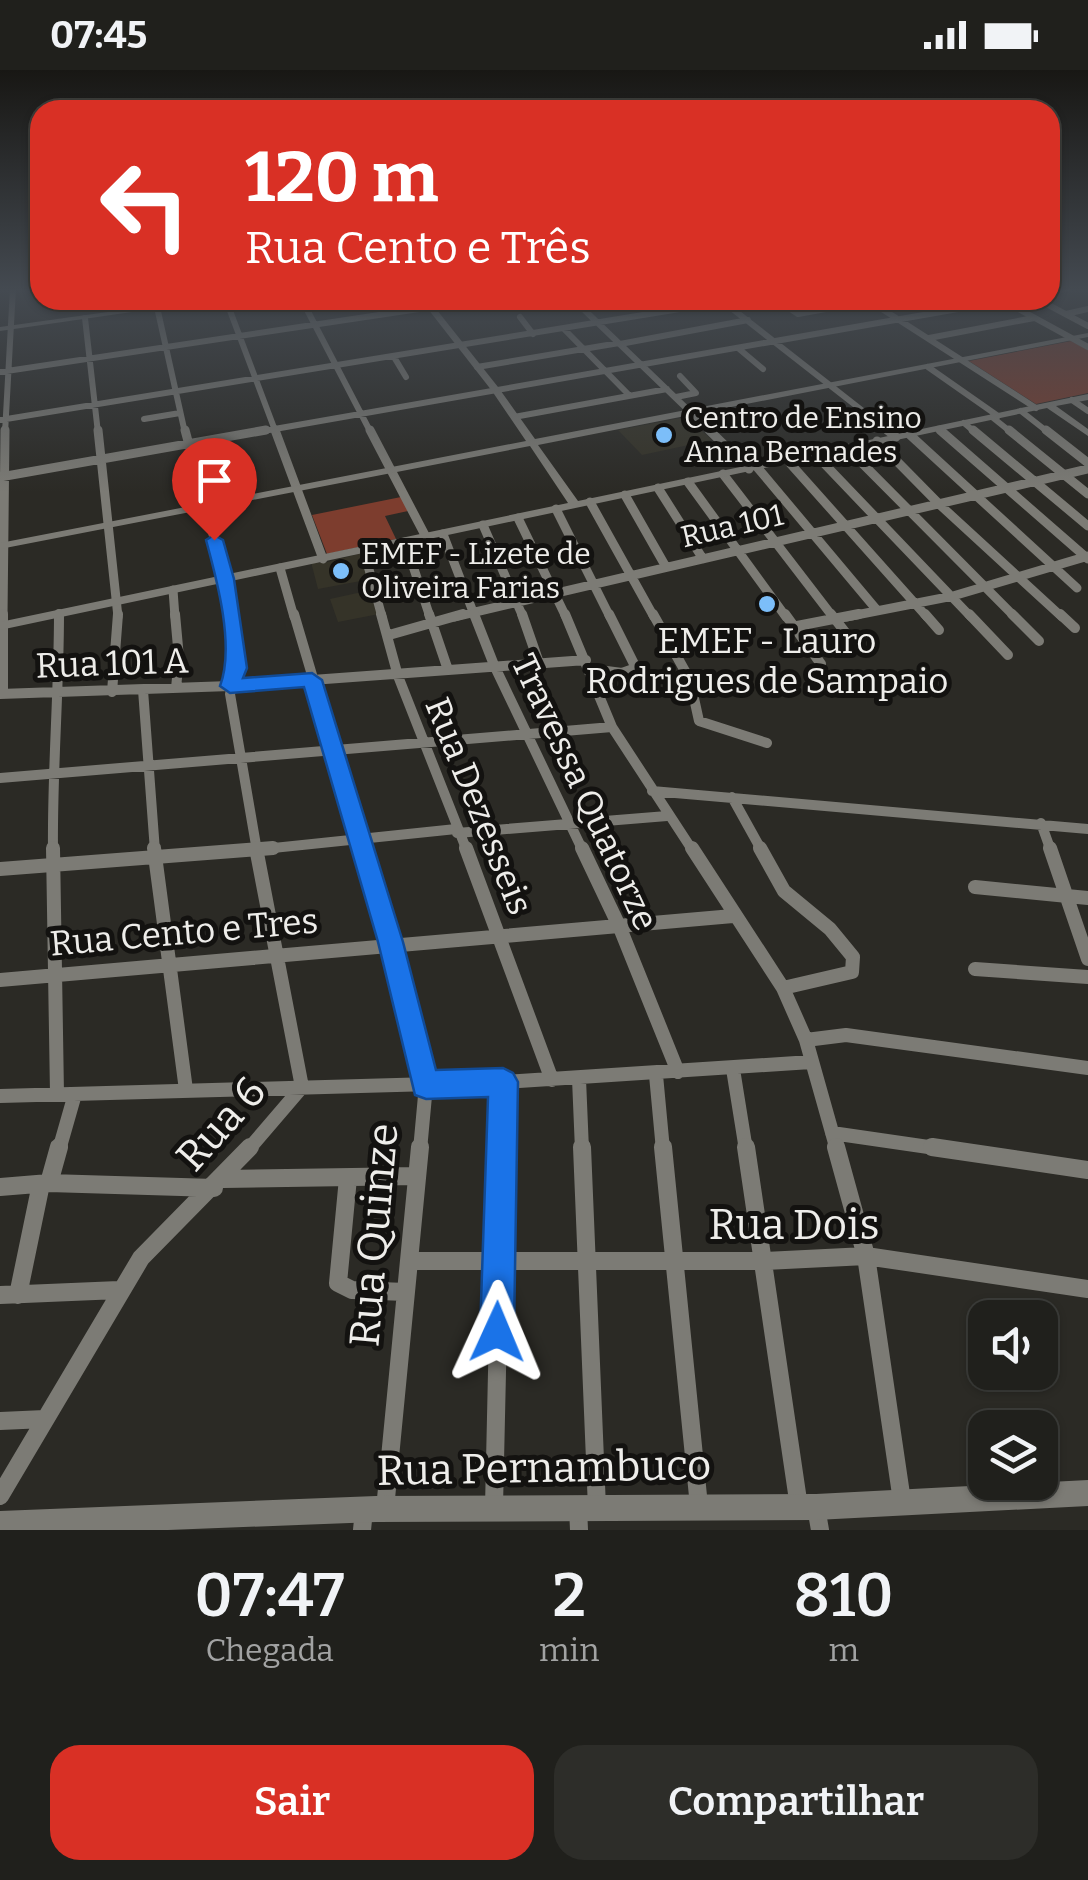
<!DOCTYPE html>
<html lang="pt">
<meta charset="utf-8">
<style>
:root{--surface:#20201c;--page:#2d2d29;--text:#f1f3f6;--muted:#a2a3a3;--line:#3d3e3b;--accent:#d93025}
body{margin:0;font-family:Bitter,serif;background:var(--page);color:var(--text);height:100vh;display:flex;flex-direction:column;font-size:38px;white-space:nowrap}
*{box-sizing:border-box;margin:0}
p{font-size:32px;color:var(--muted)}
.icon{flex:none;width:55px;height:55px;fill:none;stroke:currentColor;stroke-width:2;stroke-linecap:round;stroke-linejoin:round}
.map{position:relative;height:1460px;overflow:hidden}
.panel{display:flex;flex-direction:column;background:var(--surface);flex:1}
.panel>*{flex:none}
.banner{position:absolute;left:30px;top:30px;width:1030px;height:210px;border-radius:30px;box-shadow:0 2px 8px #0004,0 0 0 2px var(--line);background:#d93025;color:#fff;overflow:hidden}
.fabs{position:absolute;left:968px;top:1230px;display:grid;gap:20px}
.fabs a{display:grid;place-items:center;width:90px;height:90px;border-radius:20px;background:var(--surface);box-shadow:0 2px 8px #0004,0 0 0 2px var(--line);font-size:50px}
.pin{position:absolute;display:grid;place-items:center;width:85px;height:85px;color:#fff;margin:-102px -42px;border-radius:50% 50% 50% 0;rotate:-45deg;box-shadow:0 0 10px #0007}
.pin .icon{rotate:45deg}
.me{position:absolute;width:110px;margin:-55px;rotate:1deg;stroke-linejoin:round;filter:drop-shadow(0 0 8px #0008)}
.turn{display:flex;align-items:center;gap:35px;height:210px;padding:0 50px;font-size:45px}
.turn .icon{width:130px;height:130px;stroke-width:2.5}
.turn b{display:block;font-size:70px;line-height:85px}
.eta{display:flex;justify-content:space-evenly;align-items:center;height:170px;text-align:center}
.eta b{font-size:60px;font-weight:600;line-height:70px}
.primary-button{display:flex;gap:20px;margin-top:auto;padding:20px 50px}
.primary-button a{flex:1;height:115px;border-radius:30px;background:var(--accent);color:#fff;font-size:40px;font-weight:600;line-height:115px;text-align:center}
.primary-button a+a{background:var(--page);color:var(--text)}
.status{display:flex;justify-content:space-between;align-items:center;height:70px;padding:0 50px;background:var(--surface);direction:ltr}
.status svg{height:28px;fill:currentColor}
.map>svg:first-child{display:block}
.built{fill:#353328}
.green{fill:#7d3d2e}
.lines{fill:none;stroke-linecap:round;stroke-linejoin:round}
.street-far4{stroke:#7c7b75;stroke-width:6}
.street-far3{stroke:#7c7b75;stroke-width:9}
.street-far2{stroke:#7c7b75;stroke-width:10}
.street-far1{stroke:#7c7b75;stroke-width:14}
.street{stroke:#7c7b75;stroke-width:18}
.secondary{fill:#7c7b75;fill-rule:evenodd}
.route{fill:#1a73e8;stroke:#114b97;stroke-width:2.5}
.poi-dot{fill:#7cbef9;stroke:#131210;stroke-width:4}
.labels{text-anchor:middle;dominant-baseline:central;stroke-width:10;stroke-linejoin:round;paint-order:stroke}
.far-poi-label{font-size:30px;fill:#eeedea;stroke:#131210;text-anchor:start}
.far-street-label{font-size:30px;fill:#eeedea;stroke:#131210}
.poi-label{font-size:35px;fill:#eeedea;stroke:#131210}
.street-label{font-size:35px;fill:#eeedea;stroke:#131210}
.near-street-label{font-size:42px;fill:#eeedea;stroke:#131210}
</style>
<div class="status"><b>07:45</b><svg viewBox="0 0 49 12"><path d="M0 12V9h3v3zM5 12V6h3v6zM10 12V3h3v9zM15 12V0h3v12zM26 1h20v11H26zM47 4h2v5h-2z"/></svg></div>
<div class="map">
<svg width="1088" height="1460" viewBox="0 0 1088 1460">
<rect width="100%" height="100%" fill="#2b2a25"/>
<!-- built -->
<path class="built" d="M686 347 712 370 642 385 618 360Z
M362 483 371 509 318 519 311 492 324 493Z
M371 520 379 544 338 552 330 529Z"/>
<!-- green -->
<path class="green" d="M1071 271 1088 280V323L1036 334 969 291Z
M401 427 408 441 385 446 396 469 327 484 312 445Z"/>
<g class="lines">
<!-- street-far4 -->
<path class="street-far4" d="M1050 222 1068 218
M226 230 276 363
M302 230 371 363
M574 230 712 363
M721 230 891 363
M777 230 798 244 870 231
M868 230 1036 338
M910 230 932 243
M931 230 949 240
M1002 230 1088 277
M1039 230 1088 256
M578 234 606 230
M157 237 185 363
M1066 244 1088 239
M520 247 533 264
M85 248 98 363
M564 259 629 325
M929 268 1034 248
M620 274 748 250
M738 278 763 299
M394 287 406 307
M477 297 619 273
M928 297 998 346
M0 302 479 230
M676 327 696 323 680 306
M1072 330 1088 341
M1021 341 1049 363
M514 347 667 319
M992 347 1012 363
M144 349 180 343
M0 350 735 230
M964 353 976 363
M938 359 942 363
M5 363 13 218
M252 363 1009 230"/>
<!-- street-far3 -->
<path class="street-far3" d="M98 360 118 547
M185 360 225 509 230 547
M275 360 323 489
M370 360 426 467
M709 360 749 399
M887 360 896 367
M940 360 1088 489
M973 360 1088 456
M1009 360 1088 424
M1046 360 1088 393
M910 365 1077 518
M877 371 940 435 1062 547
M847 378 1015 547
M816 385 971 547
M788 391 927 547
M757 397 876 539
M723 404 833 547
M0 407 266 360
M688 412 786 547
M658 418 703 489
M625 425 666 497
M590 432 654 547
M556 439 610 547
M518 448 566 547
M483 455 523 547
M443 464 475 547
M405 472 430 547
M364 481 382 547
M280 498 294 547
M173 520 175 547
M3 547 5 360
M454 547 1088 399
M846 547 953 526 1088 486"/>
<!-- street-far2 -->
<path class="street-far2" d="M3 544V624
M175 544 179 588 176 618
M230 544 237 598 230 624 257 781
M294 544 364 781
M381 544 398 606 467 781
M429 544 448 600
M474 544 494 595 583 781
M522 544 539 593
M565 544 612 657 693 781
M653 544 690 610 699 651 767 673
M785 544 821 594
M831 544 849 567
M925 544 939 560
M969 544 1008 585
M1012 544 1039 571
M1060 544 1075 558
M792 557 859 544
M389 565 463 544
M591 599 622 603 636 598 609 544
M143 620 155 781
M112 622 118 544
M0 624 230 616 586 590
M0 708 612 657
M652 721 1088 759
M732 727 762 781
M1041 753 1051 781
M457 763 667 746
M53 781C52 702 59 623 59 544
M245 781 456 759"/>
<!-- street-far1 -->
<path class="street-far1" d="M53 778 57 1024
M154 778 186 1020
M363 778 426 1015 420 1080
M466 778 552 1010
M582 778 620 858 678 1002
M692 778 783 918 806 970 837 1080
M760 778 784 821 830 859 853 887 852 902 783 918
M1050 778 1088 889
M0 799 273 778
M975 817 1088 828
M975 899 1088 907
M0 910 733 846
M806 970 846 965 1088 998
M733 999 746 1080
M656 1005 663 1080
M579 1009 582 1080
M0 1026 503 1012 811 992
M832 1063 949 1080
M59 1080 75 1024
M248 1080 302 1017 256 778
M502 1080 503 1012"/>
<!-- street -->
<path class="street" d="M582 1077 597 1438
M663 1077 699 1436
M746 1077 799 1437
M836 1077 866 1186 902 1431
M932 1077 1088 1100
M348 1108 338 1213 352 1220 406 1222
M223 1109 417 1106
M49 1113 59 1077
M0 1117 49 1113 214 1118
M410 1191H765L866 1186 1088 1219
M0 1225 119 1220
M18 1225 41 1114
M0 1351 45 1349
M0 1426 141 1188 250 1077
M494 1437 502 1077
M578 1437 579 1460
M816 1437 820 1460
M385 1439 420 1077
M362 1460 364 1440"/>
<!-- secondary -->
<path class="secondary" d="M194 230H215L0 261V257Z
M421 230H429L498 317 535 369 1088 263V267L538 375 578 431 1088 324V330L1056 336 1088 359V366L1047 338 0 560V552L568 433 530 376 0 479V473L526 371 492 321Z
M1088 1410V1436L816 1450 376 1452 168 1460H0V1441L376 1426 816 1424Z"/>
</g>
<!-- sky -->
<linearGradient id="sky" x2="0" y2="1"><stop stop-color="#181714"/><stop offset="0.52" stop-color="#444a51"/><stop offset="1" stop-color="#444a51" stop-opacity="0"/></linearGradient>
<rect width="1088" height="422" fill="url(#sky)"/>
<!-- route -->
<path class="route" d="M214 465 223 470 234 509 247 598 243 608 312 603 322 610 403 872 436 1000 503 998 513 1003 518 1012 514 1262 509 1275 497 1280 485 1275 480 1262 488 1027 426 1029 415 1025 378 872 304 617 230 623 220 616C235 577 217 510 206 470Z"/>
<!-- markers -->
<g class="poi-dot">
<circle cx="664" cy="365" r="10"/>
<circle cx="341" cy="501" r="10"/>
<circle cx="767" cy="534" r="10"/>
</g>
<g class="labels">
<!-- far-poi labels -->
<g class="far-poi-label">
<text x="684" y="348">Centro de Ensino<tspan x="684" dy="34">Anna Bernades</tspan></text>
<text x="361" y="484">EMEF - Lizete de<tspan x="361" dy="34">Oliveira Farias</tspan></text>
</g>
<!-- far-street labels -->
<g class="far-street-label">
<text transform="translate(732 456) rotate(-13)">Rua 101</text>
</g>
<!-- poi labels -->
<g class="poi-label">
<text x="767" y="571">EMEF - Lauro<tspan x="767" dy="40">Rodrigues de Sampaio</tspan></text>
</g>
<!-- street labels -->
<g class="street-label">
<text transform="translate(112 593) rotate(-2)">Rua 101 A</text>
<text transform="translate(585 722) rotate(65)">Travessa Quatorze</text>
<text transform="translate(479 736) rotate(68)">Rua Dezesseis</text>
<text transform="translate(184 862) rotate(-5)">Rua Cento e Tres</text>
</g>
<!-- near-street labels -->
<g class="near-street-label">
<text transform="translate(221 1054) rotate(-48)">Rua 6</text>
<text x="794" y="1155">Rua Dois</text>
<text transform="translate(374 1165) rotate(-85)">Rua Quinze</text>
<text transform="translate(544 1398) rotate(-1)">Rua Pernambuco</text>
</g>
</g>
</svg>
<div class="fabs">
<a><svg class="icon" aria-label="sound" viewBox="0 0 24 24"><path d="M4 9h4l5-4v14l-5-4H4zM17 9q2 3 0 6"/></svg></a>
<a><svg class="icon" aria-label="layers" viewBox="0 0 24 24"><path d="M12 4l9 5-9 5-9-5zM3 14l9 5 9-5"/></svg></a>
</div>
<div class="pin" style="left:214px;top:470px;background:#d93025"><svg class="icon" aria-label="arrive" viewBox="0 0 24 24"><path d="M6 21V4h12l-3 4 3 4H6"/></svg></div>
<svg class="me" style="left:497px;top:1262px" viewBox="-20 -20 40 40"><path d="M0-17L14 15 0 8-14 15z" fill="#1a73e8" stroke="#fff" stroke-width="4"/></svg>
<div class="banner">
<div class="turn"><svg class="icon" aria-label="left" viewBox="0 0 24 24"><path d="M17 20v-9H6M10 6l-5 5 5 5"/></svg><div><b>120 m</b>Rua Cento e Três</div></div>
</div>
</div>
<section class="panel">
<div class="eta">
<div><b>07:47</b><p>Chegada</p></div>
<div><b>2</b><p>min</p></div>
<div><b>810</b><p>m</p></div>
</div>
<div class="primary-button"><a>Sair</a><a>Compartilhar</a></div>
</section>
